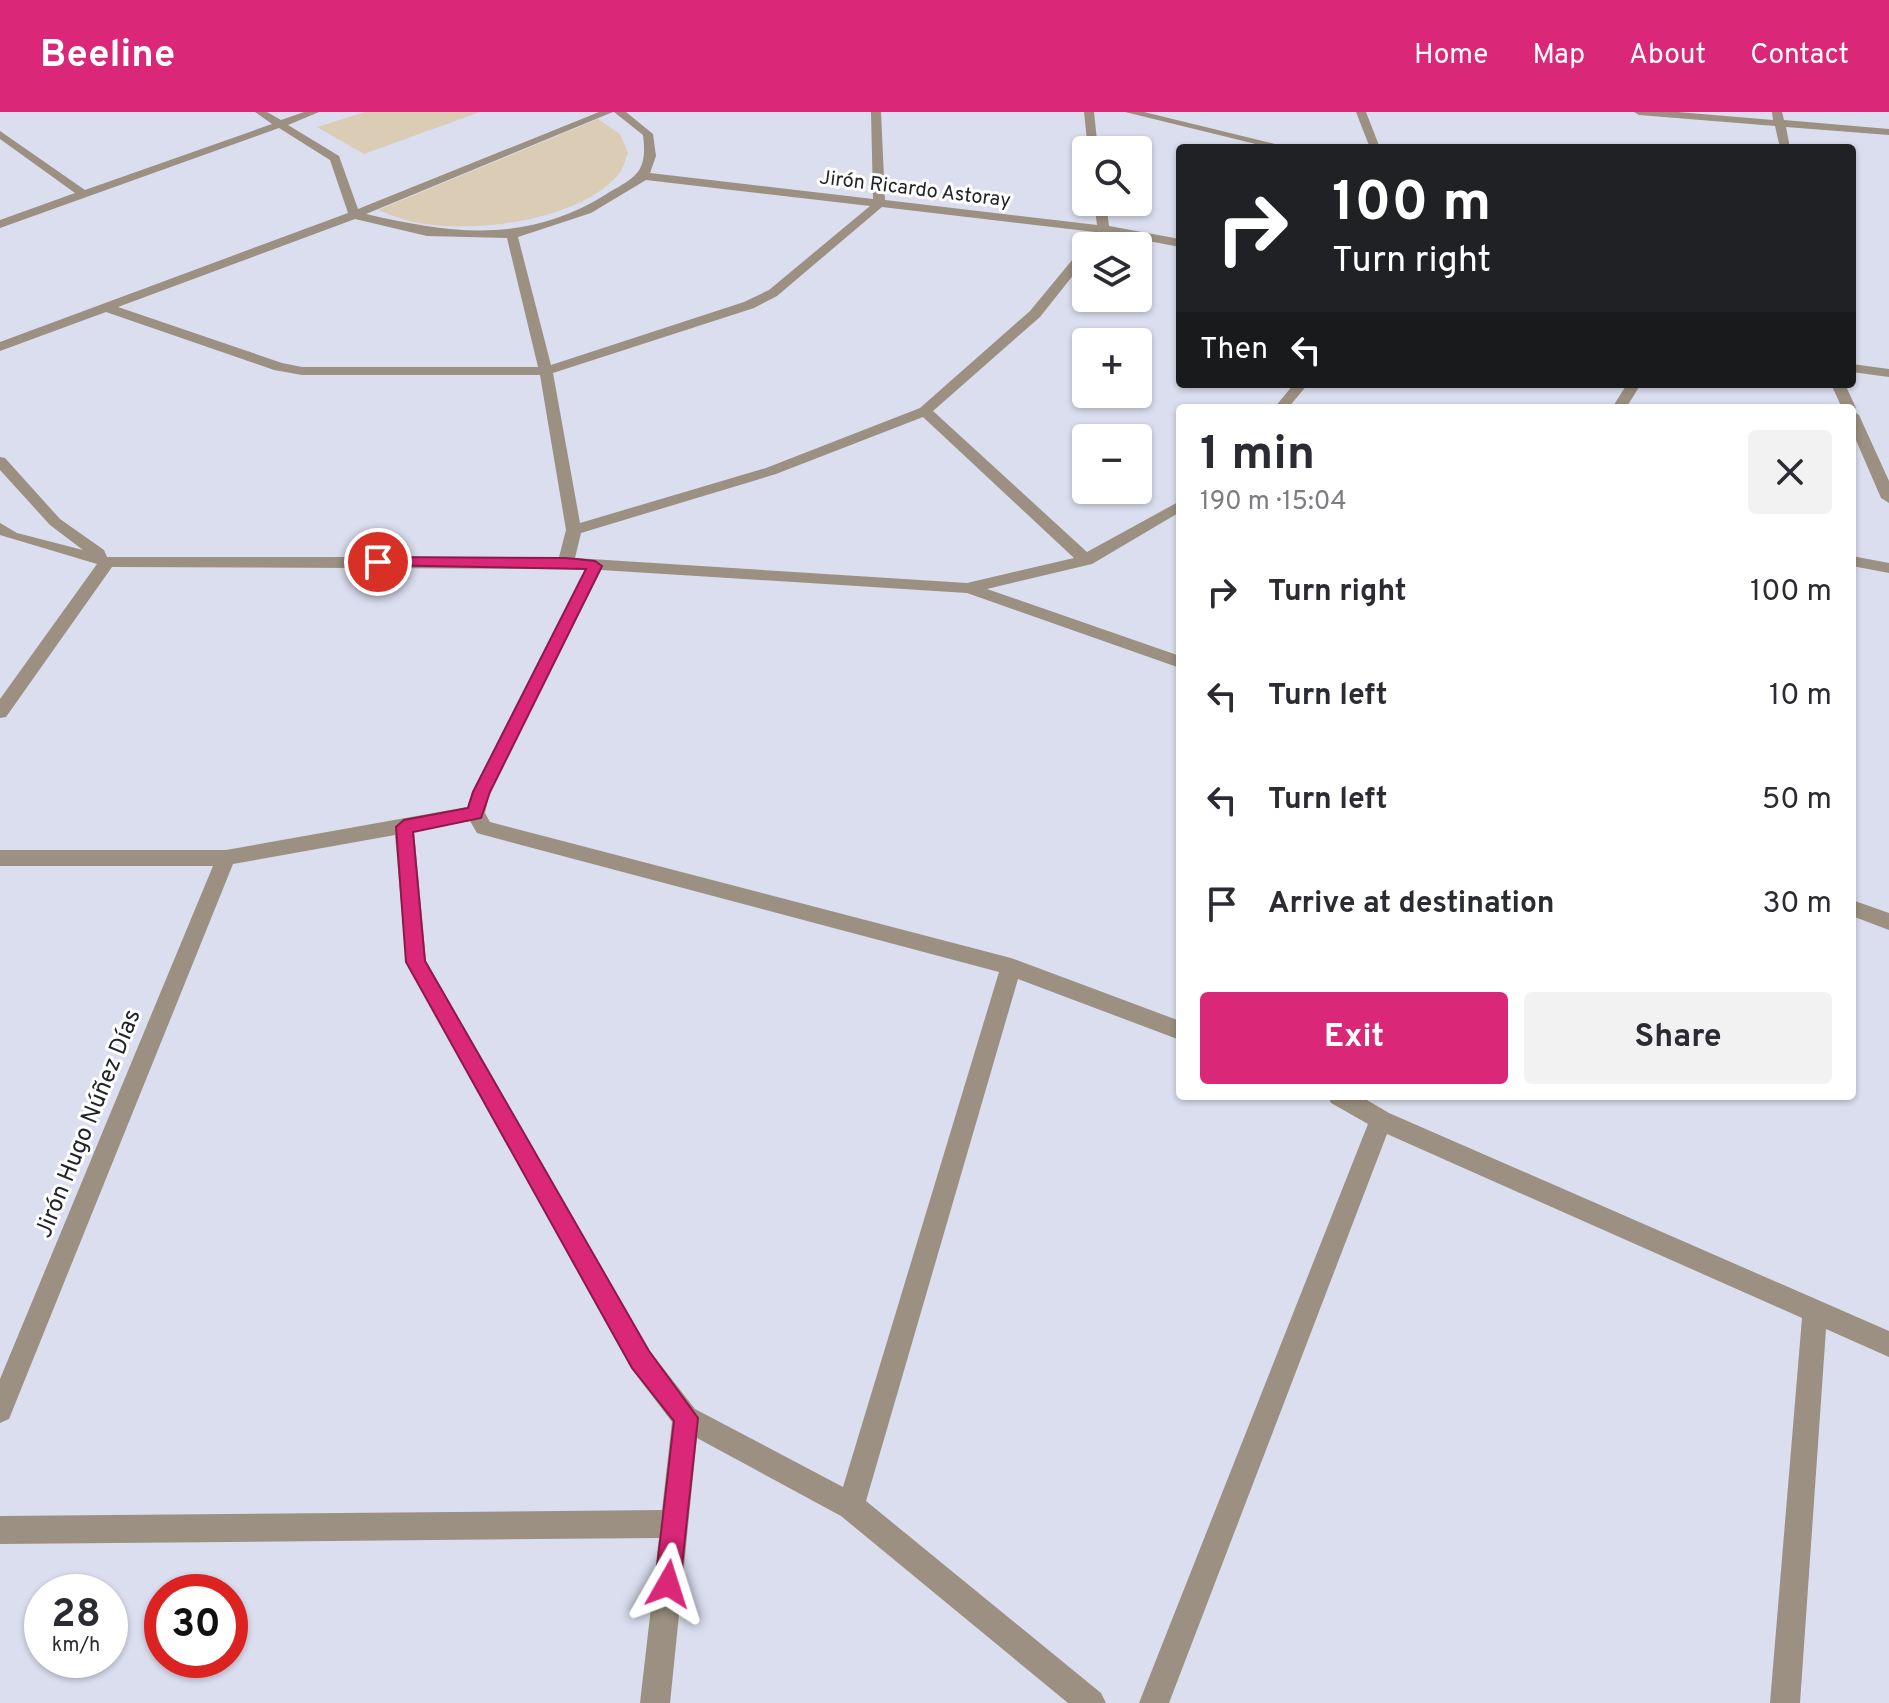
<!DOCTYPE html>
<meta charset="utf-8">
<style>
:root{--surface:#fff;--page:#f2f2f3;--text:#2b2b33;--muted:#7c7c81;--accent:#db2777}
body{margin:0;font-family:Overpass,sans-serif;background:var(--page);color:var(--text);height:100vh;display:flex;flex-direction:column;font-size:30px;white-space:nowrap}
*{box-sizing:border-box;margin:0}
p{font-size:26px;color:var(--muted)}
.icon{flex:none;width:44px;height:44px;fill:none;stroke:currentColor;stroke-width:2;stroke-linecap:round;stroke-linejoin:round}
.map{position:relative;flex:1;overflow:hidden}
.details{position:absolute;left:1176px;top:292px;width:680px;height:696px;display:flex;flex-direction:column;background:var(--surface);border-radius:8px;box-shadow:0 2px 6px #0004}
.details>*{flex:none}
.hud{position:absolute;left:1176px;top:32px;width:680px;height:244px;border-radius:8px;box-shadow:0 2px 6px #0004;background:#202124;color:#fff;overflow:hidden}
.buttons{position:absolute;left:1072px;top:24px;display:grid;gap:16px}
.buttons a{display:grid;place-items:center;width:80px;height:80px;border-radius:8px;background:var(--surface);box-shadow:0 2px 6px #0004;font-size:40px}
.speed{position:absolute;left:24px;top:1462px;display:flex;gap:16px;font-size:40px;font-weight:700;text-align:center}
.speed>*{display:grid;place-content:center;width:104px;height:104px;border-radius:50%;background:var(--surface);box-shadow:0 2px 6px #0004;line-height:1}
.speed small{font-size:20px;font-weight:400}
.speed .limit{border:12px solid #d22;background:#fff;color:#111}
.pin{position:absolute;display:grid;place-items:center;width:68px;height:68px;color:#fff;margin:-34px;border:4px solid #fff;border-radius:50%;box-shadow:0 2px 8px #0007}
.me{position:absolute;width:88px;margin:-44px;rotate:6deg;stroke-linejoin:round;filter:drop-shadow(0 0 6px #0008)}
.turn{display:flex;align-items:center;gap:28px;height:168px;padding:0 24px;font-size:36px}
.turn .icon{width:104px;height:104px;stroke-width:2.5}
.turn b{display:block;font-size:56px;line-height:68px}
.then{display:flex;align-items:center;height:76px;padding:0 24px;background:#0003;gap:16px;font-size:30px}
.round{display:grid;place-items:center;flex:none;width:84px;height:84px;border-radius:8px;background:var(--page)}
.overview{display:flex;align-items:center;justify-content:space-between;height:136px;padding:0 24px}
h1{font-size:48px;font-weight:700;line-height:60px}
.primary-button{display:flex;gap:16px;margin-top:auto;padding:16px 24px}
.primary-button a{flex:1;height:92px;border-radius:8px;background:var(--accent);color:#fff;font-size:32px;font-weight:700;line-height:92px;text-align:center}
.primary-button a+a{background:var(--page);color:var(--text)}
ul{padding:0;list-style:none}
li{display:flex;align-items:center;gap:24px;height:104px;padding:0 24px}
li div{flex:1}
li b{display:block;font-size:30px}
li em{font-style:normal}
header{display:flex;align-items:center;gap:48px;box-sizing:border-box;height:112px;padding:0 40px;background:var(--accent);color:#fff}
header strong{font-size:38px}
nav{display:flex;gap:44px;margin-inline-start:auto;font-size:28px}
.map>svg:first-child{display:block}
.green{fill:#dbccb5}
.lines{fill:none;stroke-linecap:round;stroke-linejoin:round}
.minor{fill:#9b9081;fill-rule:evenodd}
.route{fill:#db2777;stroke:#8e194d;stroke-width:2}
.labels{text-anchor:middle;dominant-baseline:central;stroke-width:6;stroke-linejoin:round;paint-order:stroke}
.far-street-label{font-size:20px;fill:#23242b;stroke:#fff}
.street-label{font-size:24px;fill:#23242b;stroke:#fff}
</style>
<header>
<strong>Beeline</strong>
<nav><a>Home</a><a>Map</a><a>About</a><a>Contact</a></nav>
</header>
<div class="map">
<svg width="1889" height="1591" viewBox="0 0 1889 1591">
<rect width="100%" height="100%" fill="#dbdeef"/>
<!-- green -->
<path class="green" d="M365 0H480L364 42 317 15Z
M598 7 620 22 628 41C625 48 623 58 618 63 577 110 471 122 413 110 401 107 389 102 378 98Z"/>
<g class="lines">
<!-- minor -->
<path class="minor" d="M255 0H267L281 8 304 0H319L288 13 339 44 358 97 599 0H613L366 102C453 122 525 132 605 83 635 65 648 62 643 23L614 0H626L653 22 656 44 650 61 873 87 871 0H881L885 88 1097 113 1094 90H1106L1109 114 1180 127V135L1106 121 1095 131 1089 127 1095 120 882 95 777 184 754 196 553 261 580 411 766 356 920 296 1030 199 1082 136 1086 135V147L1040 205 933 299 1087 440 1180 389V400L1092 452 987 477 1180 544V556L967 481 601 458 490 680 485 701 490 710 1011 846 1180 909V928L1018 867 866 1389 1101 1581 1106 1591H1068L841 1404 697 1326 670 1591H640L659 1426 0 1432V1404L662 1398 672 1310 631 1256 406 850 395 723 233 752 9 1307 0 1311V1267L213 754H0V738H226L467 695 472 680 586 457 112 455 6 605 0 606V587L97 452 0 423V411L17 421 83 438 50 413 0 358V345L5 346 60 407 104 438 107 445H559L566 418 540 263H302L274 258 106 200 0 239V230L348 101 330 48 279 16 0 116V108L75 81 0 27V19L85 78 272 12ZM646 68 870 94 769 178 744 190 551 253 518 125 591 101ZM355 107 427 124 507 126 538 255H302L282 251 118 195ZM923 305 1074 446 967 471 575 446 581 421 776 362ZM470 709 477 721 484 723 999 860 843 1375 695 1297 649 1238 426 849 414 719Z
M1084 0H1094L1098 38H1088Z
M1125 0H1144L1291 36H1272Z
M1356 0H1366L1380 36H1370Z
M1634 0H1678L1773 8 1772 0H1782L1784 8 1889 17V23L1786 15 1790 36H1780L1775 14 1639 3Z
M1852 252 1889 257V265L1852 260Z
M1294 272H1308L1288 296H1274Z
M1627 272H1641L1626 296H1612Z
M1831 272H1845L1856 296 1853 299 1859 303 1889 369V391L1881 386 1852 319V296H1842Z
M1852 444 1889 451V461L1852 454Z
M1852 788 1889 801V818L1852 804Z
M1328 984H1360L1389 1001 1889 1219V1245L1826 1217 1800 1591H1770L1802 1206 1387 1022 1169 1591H1139L1368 1012 1331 991Z"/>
</g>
<!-- route -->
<path class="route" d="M378 445 566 446 595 449 602 454 490 680 481 706 413 720 425 849 649 1239 698 1306 680 1472 677 1481 668 1485 659 1481 655 1472 674 1309 632 1256 406 850 396 715 404 708 468 696 473 680 586 457 373 453V446Z"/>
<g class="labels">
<!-- far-street labels -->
<g class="far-street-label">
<text transform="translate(915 78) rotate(7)">Jirón Ricardo Astoray</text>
</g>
<!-- street labels -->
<g class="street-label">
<text transform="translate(89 1012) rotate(-68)">Jirón Hugo Núñez Días</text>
</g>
</g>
</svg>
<div class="buttons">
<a><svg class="icon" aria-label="search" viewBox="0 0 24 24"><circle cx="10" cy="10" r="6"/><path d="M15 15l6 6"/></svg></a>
<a><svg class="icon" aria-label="layers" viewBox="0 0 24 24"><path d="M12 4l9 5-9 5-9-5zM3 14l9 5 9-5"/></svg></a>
<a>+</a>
<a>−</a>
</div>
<div class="speed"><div>28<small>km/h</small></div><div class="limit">30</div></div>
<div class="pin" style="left:378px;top:450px;background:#d93025"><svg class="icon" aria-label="arrive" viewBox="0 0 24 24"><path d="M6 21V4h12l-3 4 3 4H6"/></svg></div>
<svg class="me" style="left:668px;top:1472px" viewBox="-20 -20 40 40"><path d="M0-17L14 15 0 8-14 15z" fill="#db2777" stroke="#fff" stroke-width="4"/></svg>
<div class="hud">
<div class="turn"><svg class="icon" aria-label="right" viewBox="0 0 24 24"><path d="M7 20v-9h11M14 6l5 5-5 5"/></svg><div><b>100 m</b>Turn right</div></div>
<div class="then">Then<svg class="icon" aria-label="left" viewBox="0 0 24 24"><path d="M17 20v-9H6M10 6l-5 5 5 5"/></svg></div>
</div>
<section class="details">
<div class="overview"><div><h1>1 min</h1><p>190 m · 15:04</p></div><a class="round"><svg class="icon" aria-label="close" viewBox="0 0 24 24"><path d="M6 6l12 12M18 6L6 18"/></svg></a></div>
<ul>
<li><svg class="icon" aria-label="right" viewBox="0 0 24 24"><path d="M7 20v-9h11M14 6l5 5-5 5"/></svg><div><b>Turn right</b></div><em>100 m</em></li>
<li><svg class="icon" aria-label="left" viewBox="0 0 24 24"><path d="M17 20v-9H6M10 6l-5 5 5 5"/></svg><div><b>Turn left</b></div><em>10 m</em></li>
<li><svg class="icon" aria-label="left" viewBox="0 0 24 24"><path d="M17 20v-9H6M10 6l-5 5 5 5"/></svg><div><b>Turn left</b></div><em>50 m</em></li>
<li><svg class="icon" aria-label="arrive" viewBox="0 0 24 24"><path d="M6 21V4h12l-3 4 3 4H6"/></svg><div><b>Arrive at destination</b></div><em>30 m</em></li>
</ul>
<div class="primary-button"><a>Exit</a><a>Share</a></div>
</section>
</div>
